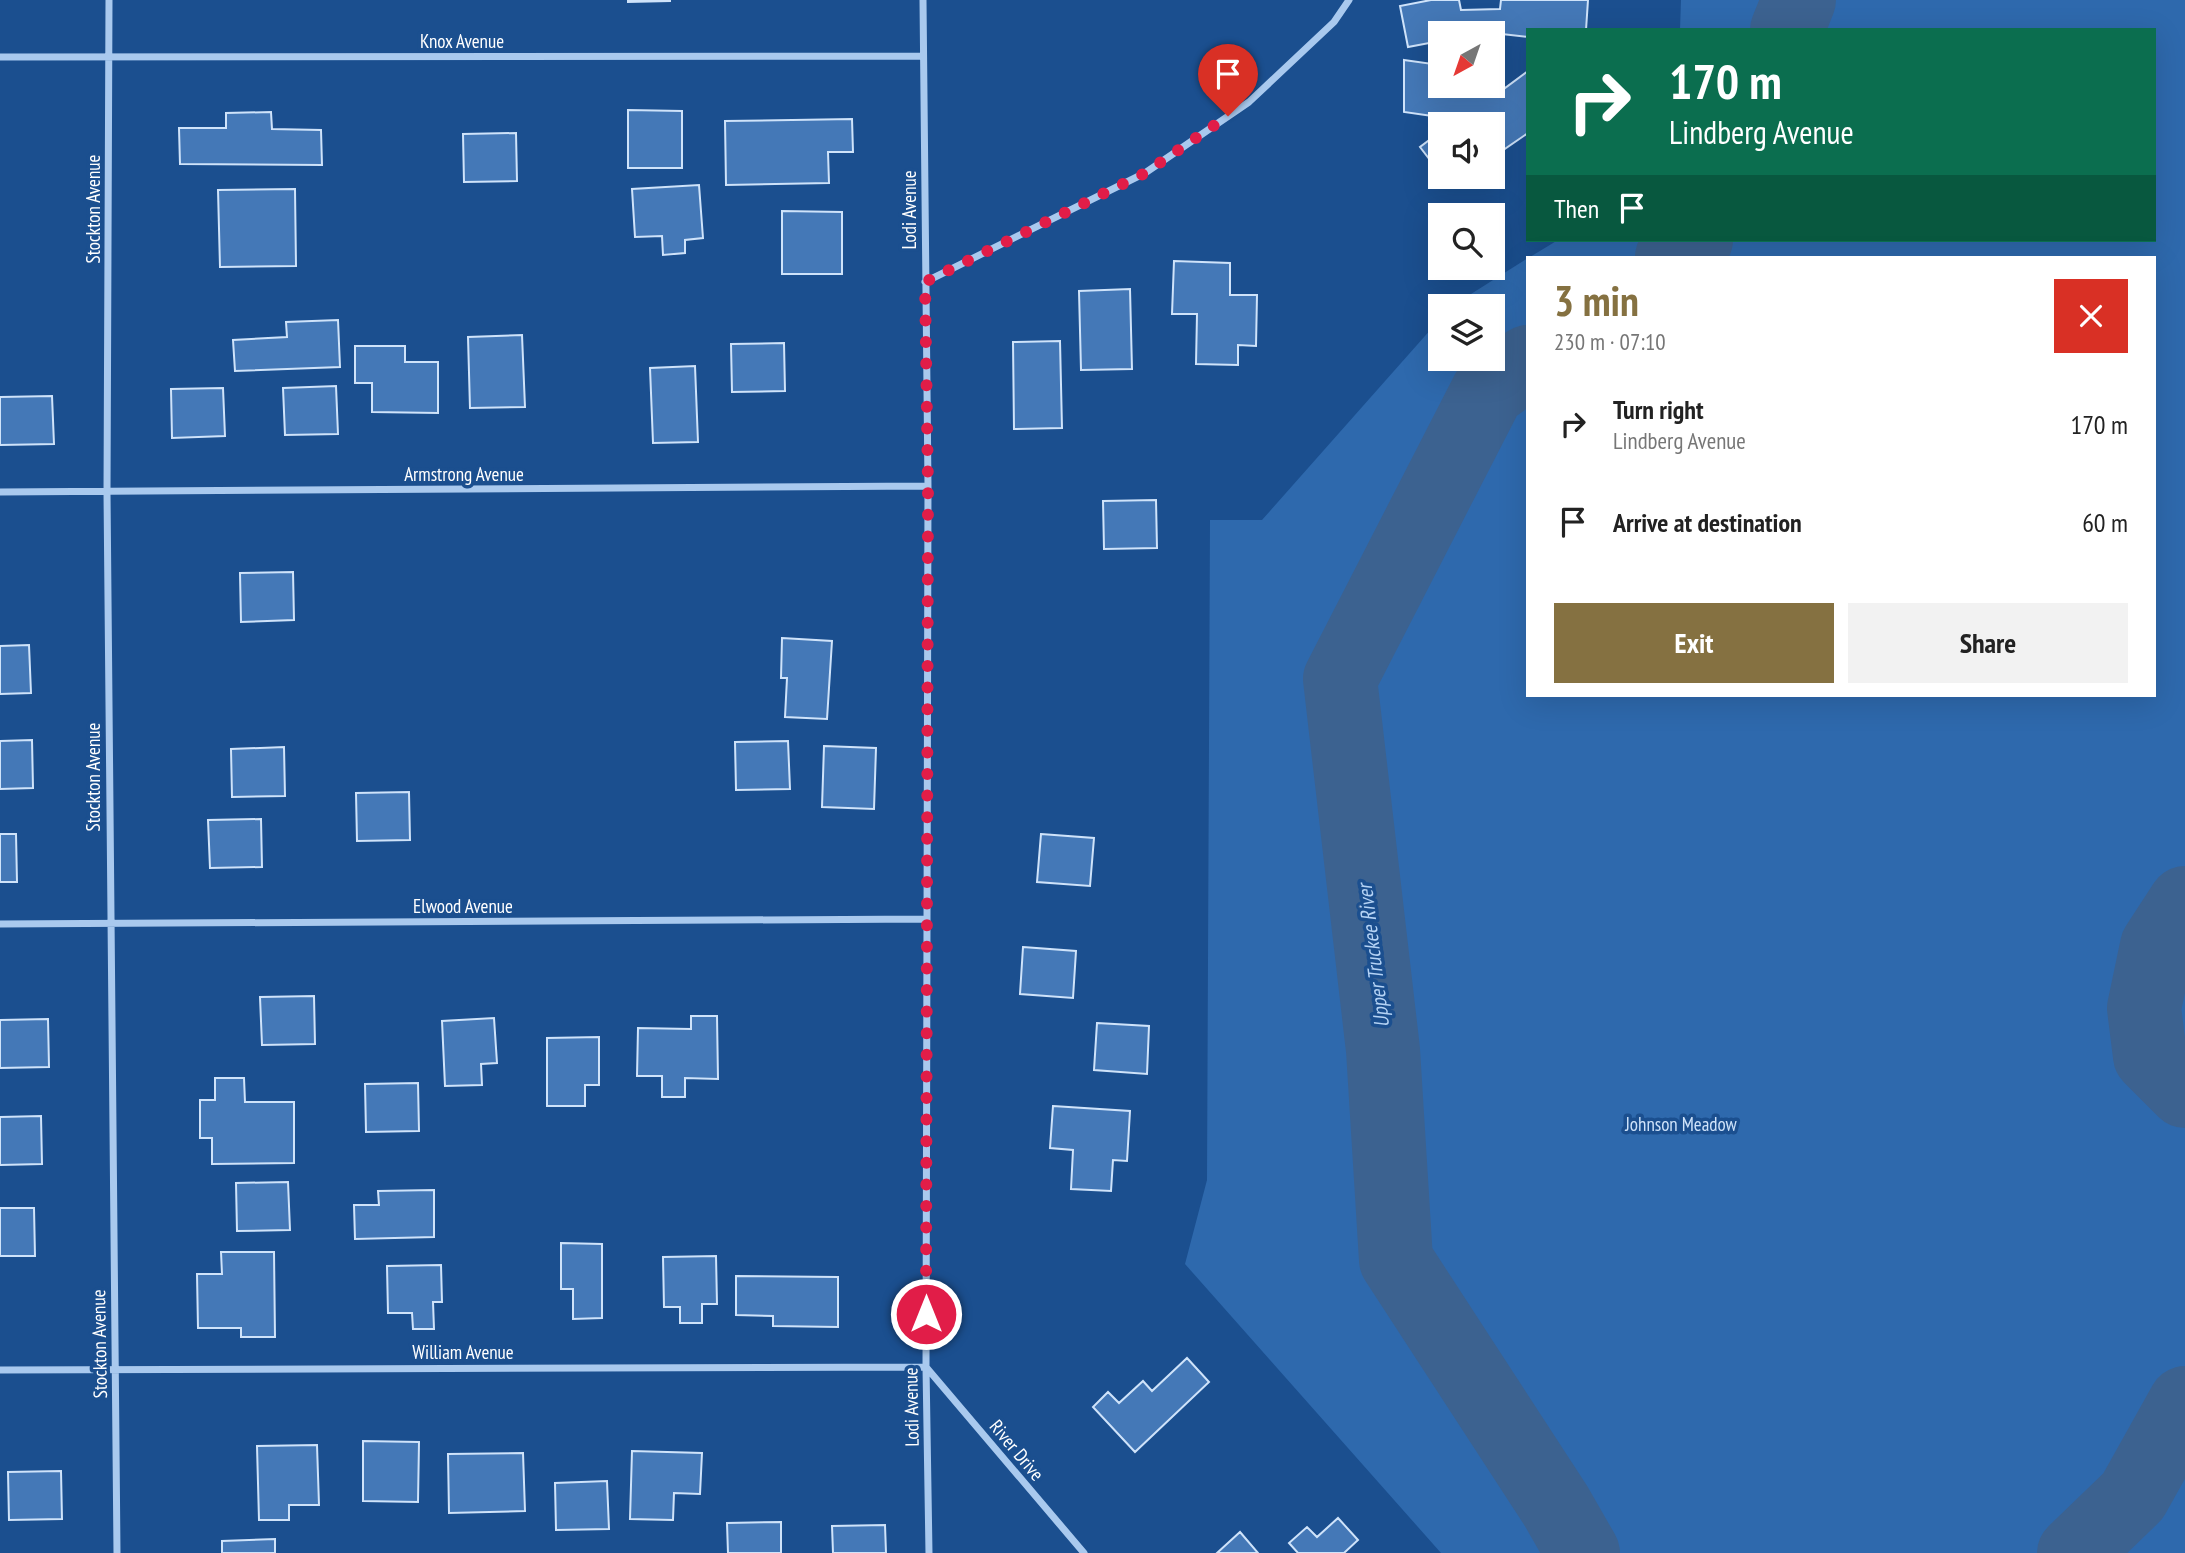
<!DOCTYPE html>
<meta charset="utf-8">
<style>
:root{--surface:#fff;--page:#f2f2f2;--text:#222;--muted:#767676;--accent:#857141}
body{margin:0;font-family:"PT Sans Narrow",sans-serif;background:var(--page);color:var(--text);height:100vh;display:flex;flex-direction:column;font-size:26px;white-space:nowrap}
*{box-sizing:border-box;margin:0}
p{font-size:23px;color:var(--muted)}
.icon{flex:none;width:38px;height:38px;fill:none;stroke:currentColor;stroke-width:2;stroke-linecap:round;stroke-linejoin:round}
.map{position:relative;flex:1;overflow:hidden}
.drawer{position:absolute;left:1526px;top:256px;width:630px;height:441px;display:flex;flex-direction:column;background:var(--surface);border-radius:0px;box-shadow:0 7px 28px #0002}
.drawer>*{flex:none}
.banner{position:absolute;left:1526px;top:28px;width:630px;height:214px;border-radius:0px;box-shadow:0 7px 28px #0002;background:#0b6e4f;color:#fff;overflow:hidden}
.needle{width:46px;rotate:220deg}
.fabs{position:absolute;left:1428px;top:21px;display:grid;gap:14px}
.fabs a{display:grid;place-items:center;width:77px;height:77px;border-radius:0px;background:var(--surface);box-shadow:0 7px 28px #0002;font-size:35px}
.pin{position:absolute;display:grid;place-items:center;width:60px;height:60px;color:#fff;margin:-72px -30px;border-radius:50% 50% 50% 0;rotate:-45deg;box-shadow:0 0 7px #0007}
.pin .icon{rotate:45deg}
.me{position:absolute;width:77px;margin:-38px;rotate:0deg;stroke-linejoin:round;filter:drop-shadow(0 0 5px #0008)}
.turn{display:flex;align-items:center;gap:24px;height:147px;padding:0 28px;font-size:32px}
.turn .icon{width:91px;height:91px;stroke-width:2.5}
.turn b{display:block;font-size:49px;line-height:60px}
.then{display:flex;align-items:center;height:66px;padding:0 28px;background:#0003;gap:14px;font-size:26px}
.round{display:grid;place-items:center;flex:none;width:74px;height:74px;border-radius:0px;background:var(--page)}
.summary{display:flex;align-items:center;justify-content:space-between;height:119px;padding:0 28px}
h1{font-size:42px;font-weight:700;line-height:52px;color:var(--accent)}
.primary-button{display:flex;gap:14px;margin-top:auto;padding:14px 28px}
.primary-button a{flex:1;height:80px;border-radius:0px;background:var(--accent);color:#fff;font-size:28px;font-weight:700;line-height:80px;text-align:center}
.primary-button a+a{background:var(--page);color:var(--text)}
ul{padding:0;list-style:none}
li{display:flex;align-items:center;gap:21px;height:98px;padding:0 28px}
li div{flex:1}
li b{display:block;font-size:26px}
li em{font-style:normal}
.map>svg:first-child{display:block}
.green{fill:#2e69ad}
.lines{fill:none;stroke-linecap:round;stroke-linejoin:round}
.river{stroke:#3c6290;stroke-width:74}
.building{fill:#4478b7;stroke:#cfe3fa;stroke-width:2}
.minor{stroke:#a9c9ee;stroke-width:7}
.route{stroke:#e11d48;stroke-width:12;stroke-dasharray:0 21.6}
.labels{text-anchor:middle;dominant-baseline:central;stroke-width:7;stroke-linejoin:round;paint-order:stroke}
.street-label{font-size:19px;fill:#fff;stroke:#1b4f8f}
.park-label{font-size:19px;fill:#cfe3fa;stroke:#1b4f8f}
.water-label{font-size:21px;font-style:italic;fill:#b5d3f5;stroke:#1b4f8f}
</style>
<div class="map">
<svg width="2185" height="1553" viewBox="0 0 2185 1553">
<rect width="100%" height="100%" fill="#1b4f8f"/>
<!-- green -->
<path class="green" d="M1681 0H2185V1553H1441L1185 1264 1207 1180 1210 520H1262L1440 319V359H1493V306H1452L1528 258V695H2154V257H1530L1558 240H2154V30H1680Z"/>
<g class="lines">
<!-- river -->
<path class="river" d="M1787 30 1799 0
M1672 257 1696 240
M1528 362 1488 391 1340 679 1383 1050 1396 1260 1556 1506 1583 1553
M2185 903 2157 946 2144 1008 2150 1056 2185 1091
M2074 1553 2133 1496 2185 1403"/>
</g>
<!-- building -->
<path class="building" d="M628 0H670V1L628 2Z
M1431 0H1459L1461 10 1500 9 1501 0H1588L1586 30H1528V37L1493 33H1440V41L1408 47 1400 6Z
M1404 60 1440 65V86H1493V72L1505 88 1528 71V133L1493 157V124H1445L1439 117 1404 112Z
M628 110 682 111V168H628Z
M271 112 272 129 321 130 322 165 180 164 179 128H226V113Z
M852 119 853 152H828L829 183 726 185 725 121Z
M1440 132V173L1420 147Z
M516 133 517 181 464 182 463 134Z
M1443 177H1464L1450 187Z
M699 185 703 238 685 240V253L663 255 662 236 635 237 632 189Z
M295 189 296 266 220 267 218 190Z
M782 211 842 212V274H782Z
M1174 261 1230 263V295H1257L1256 346 1238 345V365L1196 364 1197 314H1172Z
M1130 289 1132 369 1081 370 1079 291Z
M338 320 340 367 235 371 233 340 287 337 286 322Z
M522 335 525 407 470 408 468 337Z
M1060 341 1062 428 1014 429 1013 342Z
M784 343 785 391 732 392 731 344Z
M355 346H405V362H438V413L372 412V383H355Z
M695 366 698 442 653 443 650 368Z
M336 386 338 434 285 435 283 388Z
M223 388 225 436 172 438 171 389Z
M52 396 54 444 0 445V397Z
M1156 500 1157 548 1104 549 1103 501Z
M293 572 294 620 241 622 240 573Z
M782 638 832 641 827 719 785 717 787 678H781Z
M29 645 31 693 0 694V646Z
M32 740 33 788 0 789V741Z
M788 741 790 789 736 790 735 742Z
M824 746 876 748 874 809 822 807Z
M284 747 285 796 232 797 231 749Z
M409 792 410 840 357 841 356 793Z
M261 819 262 867 210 868 208 820Z
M0 834H16L17 882H0Z
M1041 834 1094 838 1090 886 1037 882Z
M1023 947 1076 951 1073 998 1020 994Z
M314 996 315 1044 262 1045 260 997Z
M691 1016H717L718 1079 685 1078V1097H662V1076H637L638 1028 691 1029Z
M494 1018 497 1063 481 1064 482 1085 445 1086 442 1021Z
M48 1019 49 1067 0 1068V1020Z
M1097 1023 1149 1026 1147 1074 1094 1070Z
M599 1037V1085H585V1106H547V1038Z
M215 1078H244L245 1102H294V1163L212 1164V1138H200V1100H215Z
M418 1083 419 1131 366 1132 365 1084Z
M1053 1106 1130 1111 1127 1161 1113 1160 1111 1191 1071 1189 1073 1150 1050 1148Z
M41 1116 42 1164 0 1165V1117Z
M288 1182 290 1230 237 1231 236 1183Z
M434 1190V1237L355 1239 354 1205H379L378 1191Z
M0 1208H34L35 1256H0Z
M561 1243 602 1244V1318L573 1319V1289H561Z
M221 1252H274L275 1337H241V1328H198L197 1274H222Z
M716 1256 717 1304H702V1323H680V1307H664L663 1257Z
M441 1265 442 1302H433L434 1329H413L412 1313H388L387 1266Z
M736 1276 838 1277V1327L773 1326V1316L736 1315Z
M1187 1358 1209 1382 1135 1452 1093 1407 1108 1392 1119 1403 1143 1381 1152 1391Z
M363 1441 419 1442 418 1502 363 1501Z
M317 1445 319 1505H289V1520H259L257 1446Z
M632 1451 702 1453 700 1494 674 1493 673 1520 630 1519Z
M523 1453 525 1511 449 1513 448 1454Z
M61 1471 62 1519 9 1520 8 1472Z
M607 1481 609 1529 556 1530 555 1483Z
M1338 1518 1358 1540 1344 1553H1298L1289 1543 1307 1527 1317 1537Z
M781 1522V1553H728L727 1523Z
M885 1525 886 1553H833L832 1526Z
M1240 1532 1258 1553H1217Z
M275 1539V1553H222V1541Z"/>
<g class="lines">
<!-- minor -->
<path class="minor" d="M109 0 107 492 117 1553
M923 0 928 486 926 1367 929 1553
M0 57 923 56
M925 282 1145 173 1249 102 1334 22 1349 0
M0 492 928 486
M0 924 926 919
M0 1370 926 1367 1084 1553"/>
</g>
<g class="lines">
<!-- route -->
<path class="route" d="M926 1314 928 486 925 282 1145 173 1228 116"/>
</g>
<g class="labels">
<!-- street labels -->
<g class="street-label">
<text x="462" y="41">Knox Avenue</text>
<text transform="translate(93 209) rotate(-90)">Stockton Avenue</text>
<text transform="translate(909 210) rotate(-90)">Lodi Avenue</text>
<text x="464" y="474">Armstrong Avenue</text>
<text transform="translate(93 777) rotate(-90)">Stockton Avenue</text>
<text x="463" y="906">Elwood Avenue</text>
<text transform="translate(99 1344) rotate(-91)">Stockton Avenue</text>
<text x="463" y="1352">William Avenue</text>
<text transform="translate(911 1407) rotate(-91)">Lodi Avenue</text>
<text transform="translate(1017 1450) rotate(50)">River Drive</text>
</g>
<!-- park labels -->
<g class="park-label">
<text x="1681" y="1124">Johnson Meadow</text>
</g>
<!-- water labels -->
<g class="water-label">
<text transform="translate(1373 956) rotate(-97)">Upper Truckee River</text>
</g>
</g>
</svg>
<div class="fabs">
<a><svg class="needle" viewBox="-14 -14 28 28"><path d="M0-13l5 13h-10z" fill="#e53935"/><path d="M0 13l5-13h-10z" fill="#767676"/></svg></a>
<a><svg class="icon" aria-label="sound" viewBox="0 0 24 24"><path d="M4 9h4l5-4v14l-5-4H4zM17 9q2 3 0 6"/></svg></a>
<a><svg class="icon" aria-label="search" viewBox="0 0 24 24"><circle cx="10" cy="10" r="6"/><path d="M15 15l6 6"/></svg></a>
<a><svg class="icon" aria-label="layers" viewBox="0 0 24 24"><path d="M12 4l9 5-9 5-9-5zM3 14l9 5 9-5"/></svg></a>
</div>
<div class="pin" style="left:1228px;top:116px;background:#d93025"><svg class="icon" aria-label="arrive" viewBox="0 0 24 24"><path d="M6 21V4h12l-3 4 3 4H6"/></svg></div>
<svg class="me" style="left:926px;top:1314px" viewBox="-20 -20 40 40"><circle r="17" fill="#e11d48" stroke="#fff" stroke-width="3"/><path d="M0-11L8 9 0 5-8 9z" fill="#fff"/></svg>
<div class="banner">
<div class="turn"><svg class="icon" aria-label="right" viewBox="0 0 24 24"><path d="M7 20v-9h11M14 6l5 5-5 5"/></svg><div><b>170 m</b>Lindberg Avenue</div></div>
<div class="then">Then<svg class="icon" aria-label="arrive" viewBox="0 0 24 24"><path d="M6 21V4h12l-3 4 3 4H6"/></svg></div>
</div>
<section class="drawer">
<div class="summary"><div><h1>3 min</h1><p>230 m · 07:10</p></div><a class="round" style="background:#d93025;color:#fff"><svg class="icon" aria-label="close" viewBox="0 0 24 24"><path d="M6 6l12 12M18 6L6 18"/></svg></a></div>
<ul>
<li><svg class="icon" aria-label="right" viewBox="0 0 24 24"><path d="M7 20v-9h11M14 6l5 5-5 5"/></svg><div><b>Turn right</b><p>Lindberg Avenue</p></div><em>170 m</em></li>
<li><svg class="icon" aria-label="arrive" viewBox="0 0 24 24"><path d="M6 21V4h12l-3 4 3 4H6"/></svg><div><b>Arrive at destination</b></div><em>60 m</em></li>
</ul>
<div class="primary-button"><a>Exit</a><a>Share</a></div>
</section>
</div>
